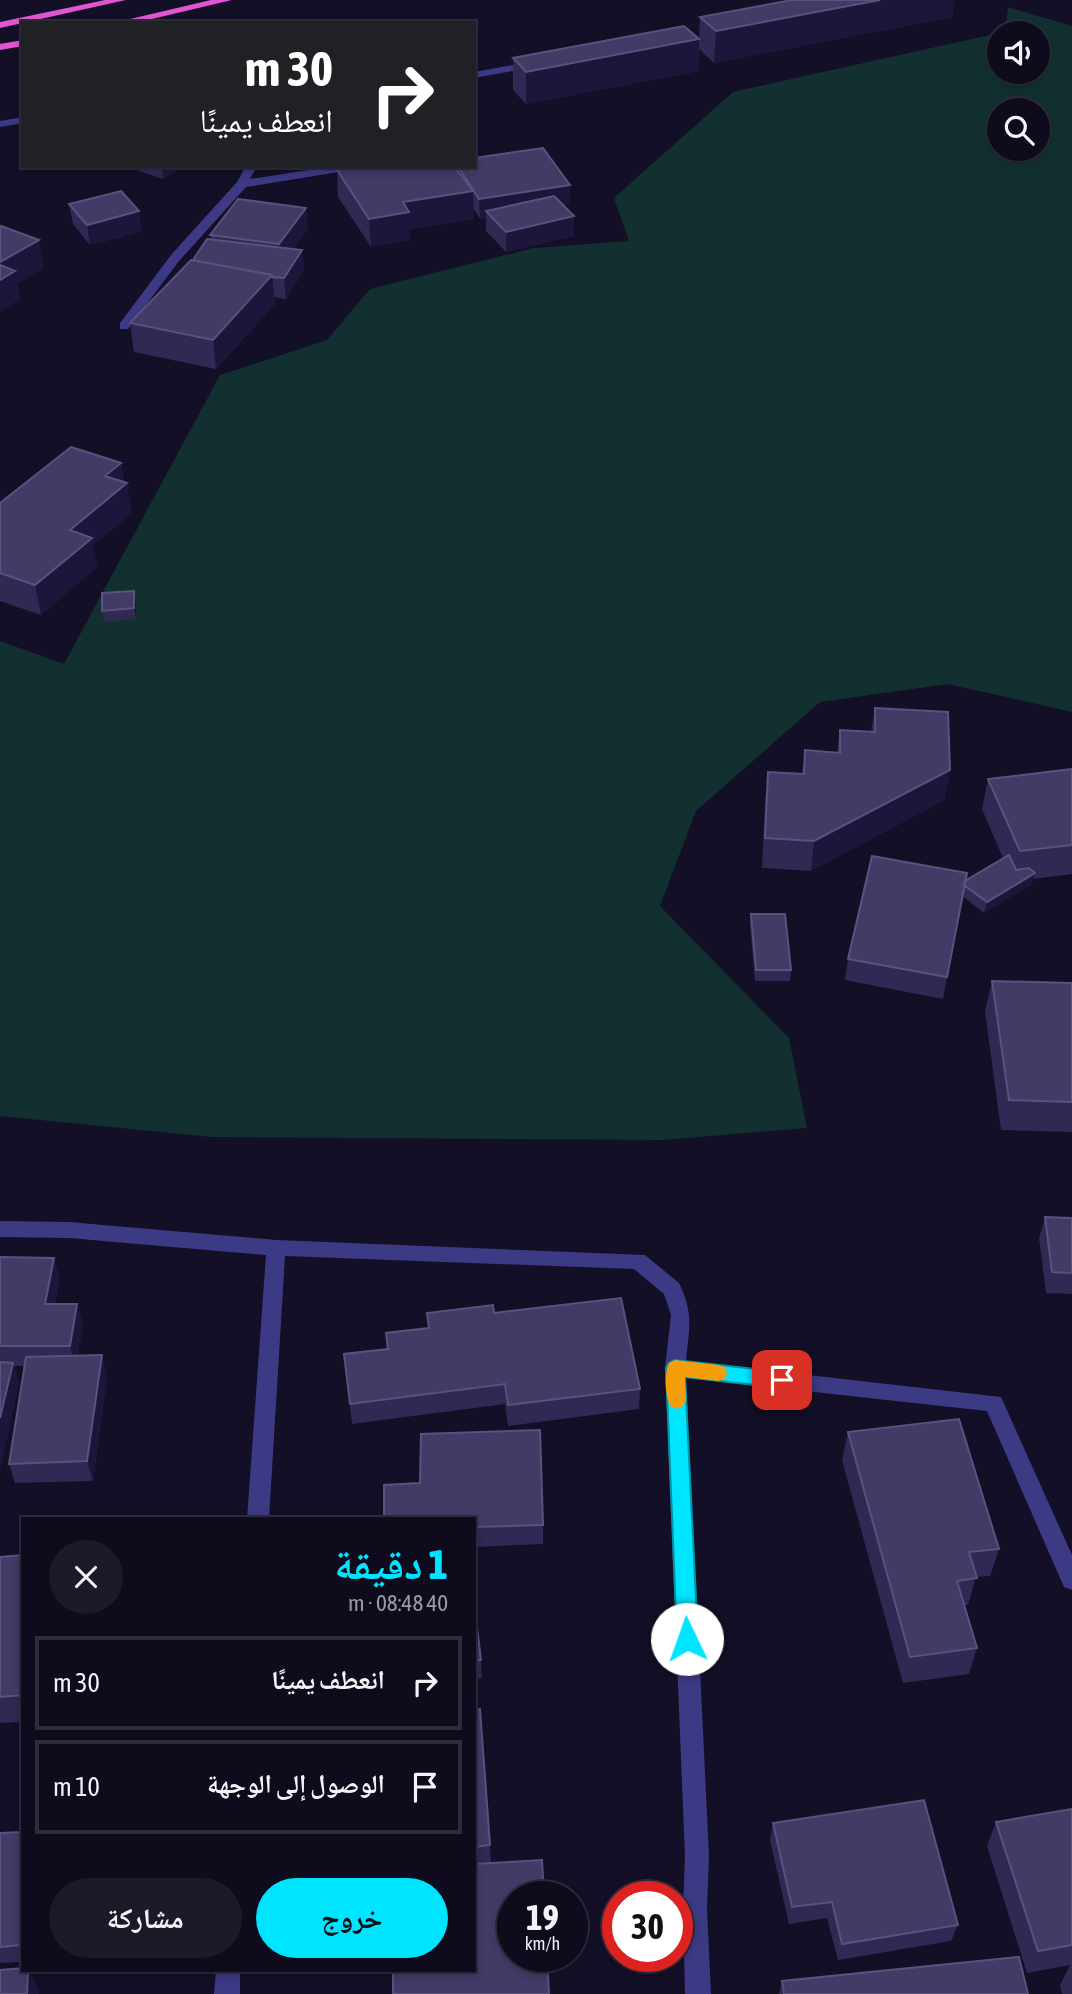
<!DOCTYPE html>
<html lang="ar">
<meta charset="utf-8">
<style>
:root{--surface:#0e0b1c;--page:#1c1929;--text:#f1f3f6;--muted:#9b9ba3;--line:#2e2b3b;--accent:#00e5ff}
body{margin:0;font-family:"Asap Condensed","Noto Naskh Arabic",sans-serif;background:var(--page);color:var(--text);direction:rtl;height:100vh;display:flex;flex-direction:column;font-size:26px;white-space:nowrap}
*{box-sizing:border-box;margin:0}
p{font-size:23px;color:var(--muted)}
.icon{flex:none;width:38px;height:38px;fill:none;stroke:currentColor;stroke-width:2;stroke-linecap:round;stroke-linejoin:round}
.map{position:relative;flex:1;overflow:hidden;direction:ltr}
.details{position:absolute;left:21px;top:1517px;width:455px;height:455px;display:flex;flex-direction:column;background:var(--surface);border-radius:0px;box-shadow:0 4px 10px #0003,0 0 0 2px var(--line);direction:rtl}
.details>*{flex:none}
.top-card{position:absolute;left:21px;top:21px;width:455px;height:147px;border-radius:0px;box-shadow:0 4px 10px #0003,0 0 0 2px var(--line);direction:rtl;background:#202124;color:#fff;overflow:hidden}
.buttons{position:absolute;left:987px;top:21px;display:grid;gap:14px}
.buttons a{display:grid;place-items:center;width:63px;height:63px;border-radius:50%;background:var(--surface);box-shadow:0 4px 10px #0003,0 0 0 2px var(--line);font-size:35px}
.speed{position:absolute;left:497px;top:1881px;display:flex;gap:14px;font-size:35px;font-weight:700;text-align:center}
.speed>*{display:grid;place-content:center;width:91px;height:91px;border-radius:50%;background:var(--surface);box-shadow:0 4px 10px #0003,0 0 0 2px var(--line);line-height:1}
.speed small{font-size:18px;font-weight:400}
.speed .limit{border:10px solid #d22;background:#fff;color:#111}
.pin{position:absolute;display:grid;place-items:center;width:60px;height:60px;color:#fff;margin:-30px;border-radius:14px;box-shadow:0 4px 10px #0006}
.me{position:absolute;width:77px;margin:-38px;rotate:357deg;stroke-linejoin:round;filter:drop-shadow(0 0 5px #0008)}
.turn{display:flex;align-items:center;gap:24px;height:147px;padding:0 28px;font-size:32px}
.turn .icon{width:91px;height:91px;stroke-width:2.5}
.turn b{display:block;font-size:49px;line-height:60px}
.round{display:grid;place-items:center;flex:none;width:74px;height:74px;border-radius:37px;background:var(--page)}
.summary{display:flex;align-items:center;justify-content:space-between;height:119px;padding:0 28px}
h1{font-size:42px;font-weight:800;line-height:52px;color:var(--accent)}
.primary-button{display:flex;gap:14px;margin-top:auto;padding:14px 28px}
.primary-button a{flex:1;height:80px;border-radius:42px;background:var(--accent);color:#111;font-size:28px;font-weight:800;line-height:80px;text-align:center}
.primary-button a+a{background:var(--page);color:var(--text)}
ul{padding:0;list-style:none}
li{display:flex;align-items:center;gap:21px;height:94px;margin:0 14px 10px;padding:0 14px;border:4px solid var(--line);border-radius:0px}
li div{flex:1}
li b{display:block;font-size:26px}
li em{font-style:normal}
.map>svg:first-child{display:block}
.green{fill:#12302f;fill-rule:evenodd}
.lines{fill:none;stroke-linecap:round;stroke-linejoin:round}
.minor{fill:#3d3a85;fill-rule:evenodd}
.trunk{fill:#e055d1;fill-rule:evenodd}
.wall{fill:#312854}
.shaded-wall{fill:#1d163a}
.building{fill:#433a66;stroke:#5a527e;stroke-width:2}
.route{fill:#00e5ff;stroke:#0095a6;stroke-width:2}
.slow{fill:#f59e0b}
</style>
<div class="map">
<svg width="1072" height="1994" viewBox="0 0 1072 1994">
<rect width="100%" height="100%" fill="#130f26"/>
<!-- green -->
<path class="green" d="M1008 7 1072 26V712L948 684 820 702 696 811 660 906 789 1038 807 1128 664 1140 211 1137 0 1116V641L64 664 220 375 327 340 370 289 534 248 629 241 614 198 733 92 999 33V72H1038V33H1000L1005 32ZM999 110H1038V149H999Z"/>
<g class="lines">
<!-- minor -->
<path class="minor" d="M536 61 540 62V66L474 78V72Z
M23 117V123L0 127V121Z
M246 166H257L250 179 334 166H362L357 169 246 187 179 261 128 329H120V323L171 255 237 182Z
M0 1221 69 1222 276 1240 645 1255 679 1283C694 1313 689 1329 686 1361L1001 1397 1072 1555V1590L1064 1587 987 1411 686 1378 709 1856 707 1909 711 1994H685L683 1909 685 1856 665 1368 671 1315 664 1294 634 1269 285 1256 269 1519H247L266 1255 69 1238 0 1237Z
M216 1970H240V1994H214Z"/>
<!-- trunk -->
<path class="trunk" d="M105 0H126L0 28V22Z
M211 0H232L135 23H113Z
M23 40V46L0 50V44Z"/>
</g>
<!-- wall -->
<path class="wall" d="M792 0H954L952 17 714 63 699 49 698 71 526 104 513 90V58L699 39 700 17Z
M45 166H65L58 170Z
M124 166H184L163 179Z
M455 166H474L570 185 569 204 563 205 574 236 506 252 486 231V218L480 219 473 208 474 219 410 229V240L371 247 338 197 337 170 455 167Z
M69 204 142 231 90 245 73 224Z
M306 208 308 228 293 249 302 250 304 270 286 299 274 297 275 304 216 369 134 352 130 323 193 260 211 239 210 235Z
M121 463 124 482 132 513 93 545 97 567 41 615 0 601V503Z
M136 602V619L104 622 102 611Z
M875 708 950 770 944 800 811 871 762 868 765 802 768 772 802 773 805 750 837 753 840 730 871 732Z
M1072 769V874L1033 879 1032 884 984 913 962 896 943 999 845 980 848 959 965 881 1003 858 982 809 988 779Z
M751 914 791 970 790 981H755L750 925Z
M992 981 1072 983V1132L1001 1130 985 1011Z
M1045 1217 1072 1218V1294L1046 1293 1039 1238Z
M0 1257 60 1278 55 1304H77L83 1325 77 1356 107 1376 93 1481 15 1483 9 1464 24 1366H14L19 1383 0 1469Z
M427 1313H494L640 1389 639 1409 508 1426 505 1404 352 1424 344 1354 387 1349 386 1333 428 1328Z
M848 1432 999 1549 990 1576 976 1577 968 1605H964L977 1648 969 1674 903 1683 842 1460Z
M420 1483 543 1525V1544L474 1547V1519Z
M23 1555V1722L0 1723V1557Z
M474 1602 481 1660 482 1678 474 1679Z
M474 1710 490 1845 491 1862 474 1970Z
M1072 1809V1994H1062L1060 1985 1070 1965 1027 1973 987 1846 996 1822Z
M773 1823 958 1925 951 1941 838 1960 827 1918 789 1924 770 1840Z
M23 1832V1962L0 1963V1833Z
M782 1981 784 1994H779Z"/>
<!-- shaded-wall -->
<path class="shaded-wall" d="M880 0H954L952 17 714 63 716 31Z
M699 39 698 71 526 104V72Z
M162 166H184L163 179Z
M570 185 569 204 491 217 486 211V218L480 219 479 199Z
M473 191 474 219 410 229V240L371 247 369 219 403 202Z
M306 208 308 228 281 264 279 244Z
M139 211 142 231 90 245 87 225Z
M574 216V236L506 252V232Z
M39 240 44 268 18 284 21 299 0 312V262Z
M302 250 304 270 286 299 284 278Z
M272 275 275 304 216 369 213 340Z
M121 463 124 485 127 483 132 513 93 545 97 567 41 615 35 585 105 476Z
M134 591 136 602V619L134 608Z
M950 770 944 800 811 871 814 841Z
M1035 873 1032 884 984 913 987 902Z
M54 1258 60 1278 51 1325 45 1304Z
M77 1304 83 1325 75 1367 70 1346Z
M102 1355 107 1376 93 1481 87 1461Z
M13 1363 19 1383 0 1469V1418Z
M28 1970H30L39 1989V1994H27Z"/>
<!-- building -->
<path class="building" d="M792 0H880L716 31 700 17Z
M684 26 699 39 526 72 513 58Z
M543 148 570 185 479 199 458 166H474V158Z
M357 166H454L473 191 403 202 409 212 369 219 337 170Z
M121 191 139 211 87 225 69 204Z
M554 196 574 216 506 232 486 211Z
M238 199 306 208 279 244 210 235Z
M1 226 39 240 0 262V227Z
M207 239 302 250 284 278 272 277V275L193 260Z
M191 260 272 275 213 340 130 323Z
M0 265 15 271 0 280Z
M71 447 121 463 105 476 127 483 70 530 92 538 35 585 0 573V503Z
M134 591V608L102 611V593Z
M875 708 948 712 950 770 814 841 765 838 768 772 804 774 805 750 840 753V730L875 732Z
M1072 769V845L1020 851 988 779Z
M1009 855 1016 870 1029 868 1035 873 987 902 964 885 965 881Z
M872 856 967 873 947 977 848 959Z
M751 914H785L791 970H756Z
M992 981 1072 983V1102L1009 1100Z
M1045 1217 1072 1218V1273L1052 1272Z
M0 1257 54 1258 45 1304H77L70 1346H0Z
M621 1298 640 1389 508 1405 505 1384 350 1404 344 1354 388 1349 386 1333 429 1328 427 1313 493 1305 494 1313Z
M102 1355 87 1461 9 1464 26 1357Z
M0 1362 13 1363 0 1418Z
M959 1419 999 1549 969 1552 977 1578 957 1581 977 1648 910 1657 848 1432Z
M540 1430 543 1525 474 1527V1519H384V1485L420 1483 421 1434Z
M23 1555V1695L0 1697V1557Z
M474 1602 481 1660 474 1661Z
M480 1709 490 1845 474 1847V1710Z
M924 1800 958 1925 842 1944 832 1902 792 1907 773 1823Z
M1072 1809V1945L1038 1951 996 1822Z
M23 1832V1928L21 1945 0 1947V1833Z
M542 1860 544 1897H513V1956H547L549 1994H393V1970H474V1864Z
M1019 1957 1028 1994H784L782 1981Z
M23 1968V1970H28L27 1994H0V1970Z"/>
<!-- route -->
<path class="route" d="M675 1360 782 1372 788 1374 791 1380 788 1385 782 1388 685 1377 698 1639 695 1646 687 1649 680 1646 677 1639 666 1368 669 1363Z"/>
<!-- slow -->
<path class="slow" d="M675 1360 718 1365 725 1367 727 1373 725 1379 718 1381 685 1377 686 1401 683 1406 677 1409 670 1406C665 1395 664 1374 669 1363Z"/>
</svg>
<div class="buttons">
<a><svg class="icon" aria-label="sound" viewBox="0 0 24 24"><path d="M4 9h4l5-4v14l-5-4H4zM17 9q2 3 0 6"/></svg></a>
<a><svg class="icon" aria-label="search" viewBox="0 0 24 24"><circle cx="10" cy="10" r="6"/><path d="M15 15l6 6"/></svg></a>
</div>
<div class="speed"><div>19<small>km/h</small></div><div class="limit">30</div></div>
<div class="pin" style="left:782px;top:1380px;background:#d93025"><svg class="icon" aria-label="arrive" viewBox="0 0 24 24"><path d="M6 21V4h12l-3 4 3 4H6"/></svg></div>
<svg class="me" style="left:687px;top:1639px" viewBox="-20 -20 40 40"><circle r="19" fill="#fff"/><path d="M0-13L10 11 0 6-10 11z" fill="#00e5ff"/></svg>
<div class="top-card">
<div class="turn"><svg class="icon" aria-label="right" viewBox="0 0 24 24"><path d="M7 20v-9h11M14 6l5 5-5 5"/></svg><div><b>30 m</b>انعطف يمينًا</div></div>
</div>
<section class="details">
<div class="summary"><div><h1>1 دقيقة</h1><p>40 m · 08:48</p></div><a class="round"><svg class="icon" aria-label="close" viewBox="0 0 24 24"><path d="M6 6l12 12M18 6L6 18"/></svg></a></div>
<ul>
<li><svg class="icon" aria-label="right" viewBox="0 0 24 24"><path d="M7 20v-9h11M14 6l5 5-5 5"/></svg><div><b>انعطف يمينًا</b></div><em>30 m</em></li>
<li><svg class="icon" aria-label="arrive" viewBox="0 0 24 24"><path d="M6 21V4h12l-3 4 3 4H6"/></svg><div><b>الوصول إلى الوجهة</b></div><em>10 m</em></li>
</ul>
<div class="primary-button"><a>خروج</a><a>مشاركة</a></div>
</section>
</div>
